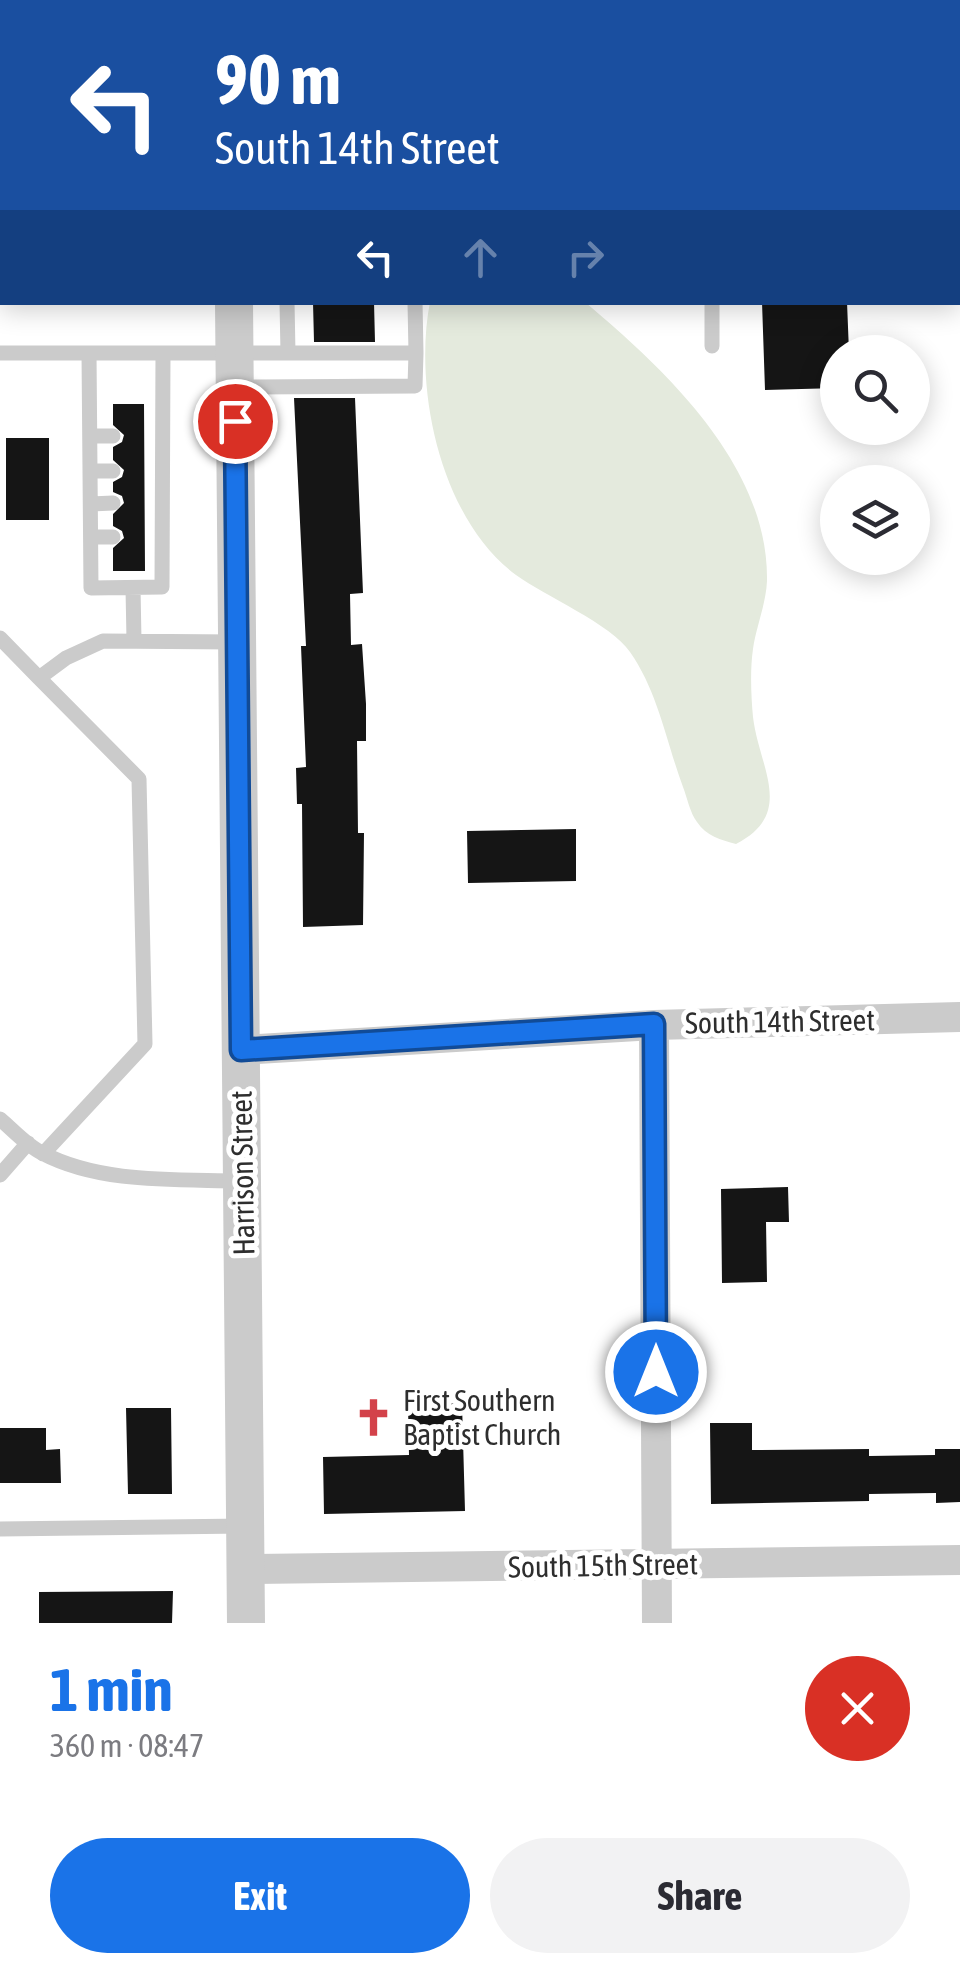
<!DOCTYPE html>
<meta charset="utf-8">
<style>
:root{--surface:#fff;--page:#f2f2f3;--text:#2b2b33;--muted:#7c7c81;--accent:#1a73e8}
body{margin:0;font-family:"Asap Condensed",sans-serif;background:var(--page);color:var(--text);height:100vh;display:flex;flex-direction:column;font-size:38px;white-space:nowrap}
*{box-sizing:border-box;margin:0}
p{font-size:32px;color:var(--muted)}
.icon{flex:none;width:55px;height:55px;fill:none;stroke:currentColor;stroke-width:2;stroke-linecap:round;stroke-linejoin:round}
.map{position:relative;height:1623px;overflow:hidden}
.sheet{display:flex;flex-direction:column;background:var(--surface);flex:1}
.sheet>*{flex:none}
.guide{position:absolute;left:0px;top:0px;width:960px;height:305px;box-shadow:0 5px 25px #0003;background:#1a4fa0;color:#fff;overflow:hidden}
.buttons{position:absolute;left:820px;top:335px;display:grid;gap:20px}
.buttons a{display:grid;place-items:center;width:110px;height:110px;border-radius:50%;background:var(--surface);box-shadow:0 5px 25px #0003;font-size:50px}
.pin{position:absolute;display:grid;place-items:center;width:85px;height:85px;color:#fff;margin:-42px;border:5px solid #fff;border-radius:50%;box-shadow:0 2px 10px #0007}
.me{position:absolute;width:110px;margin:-55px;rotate:0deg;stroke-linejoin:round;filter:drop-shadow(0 0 8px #0008)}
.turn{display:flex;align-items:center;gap:35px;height:210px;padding:0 50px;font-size:45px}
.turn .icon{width:130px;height:130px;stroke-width:2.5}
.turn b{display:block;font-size:70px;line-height:85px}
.lanes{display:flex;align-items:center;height:95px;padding:0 50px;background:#0003;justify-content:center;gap:50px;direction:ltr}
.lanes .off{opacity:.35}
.round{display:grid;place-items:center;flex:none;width:105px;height:105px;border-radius:52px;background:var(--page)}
.head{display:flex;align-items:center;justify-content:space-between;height:170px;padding:0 50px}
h1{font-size:60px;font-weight:700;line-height:75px;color:var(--accent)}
.primary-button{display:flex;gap:20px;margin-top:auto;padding:20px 50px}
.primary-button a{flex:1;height:115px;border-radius:60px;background:var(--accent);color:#fff;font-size:40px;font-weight:700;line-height:115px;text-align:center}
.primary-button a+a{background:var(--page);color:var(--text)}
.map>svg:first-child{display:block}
.green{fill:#e4eadd}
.building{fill:#151515}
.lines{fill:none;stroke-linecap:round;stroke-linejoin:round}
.path{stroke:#cbcbcb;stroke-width:5;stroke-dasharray:5 5;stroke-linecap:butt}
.service{stroke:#cbcbcb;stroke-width:15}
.minor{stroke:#cbcbcb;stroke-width:30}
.tertiary{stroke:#cbcbcb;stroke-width:38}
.route-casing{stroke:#114b97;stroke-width:25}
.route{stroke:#1a73e8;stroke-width:18}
.labels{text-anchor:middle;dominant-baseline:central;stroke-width:10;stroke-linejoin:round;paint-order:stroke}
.street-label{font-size:30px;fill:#2e2e2e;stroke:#fff}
.poi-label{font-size:30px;fill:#2e2e2e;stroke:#fff;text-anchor:start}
</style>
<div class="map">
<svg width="960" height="1623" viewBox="0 0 960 1623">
<rect width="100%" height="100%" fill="#fff"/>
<!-- green -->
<path class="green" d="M261 0H960V16L958 2Z
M430 302 586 303C667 371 769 467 767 581 766 604 756 627 753 649 750 669 751 696 753 717 759 768 796 813 736 844 721 840 706 836 697 822 690 813 687 797 683 787 666 741 658 692 630 652 611 624 545 596 516 575 441 520 413 389 430 302Z"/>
<!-- building -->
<path class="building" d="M313 302H374L375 342H314Z
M762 302H847L849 352H838V388L765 390Z
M294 398H355L363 593 350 594 351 645 362 644 366 704V741H357L358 833H364L363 925 303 927 302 804H297L296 768 306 767 301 646H306Z
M113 404H144L145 571H113V548L124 538 122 531 113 526V514L124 503 122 496 113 492V482L122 477 124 470 113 460V447L122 442 124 435 113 425Z
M6 438H49V520H6Z
M576 829V881L468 883 467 831Z
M788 1187 789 1222H766L767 1282 722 1283 721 1189Z
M462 1403 465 1511 324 1514 323 1457 409 1455 408 1405Z
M126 1408H171L172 1494H128Z
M710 1423H752V1450L869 1449V1456L935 1455V1449H960V1502L936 1503V1493L869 1494V1501L711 1504Z
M0 1428H46V1450L60 1449 61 1483H0Z
M173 1591 172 1623H39V1592Z"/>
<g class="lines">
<!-- path -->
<path class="path" d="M134 2 135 0"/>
<!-- service -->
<path class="service" d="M0 151H2
M287 302 288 353
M712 346V302
M0 353H416L415 302
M89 353 91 588 162 587 163 353
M235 387 415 386 416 353
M90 436H113
M91 471H113
M91 504 113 503
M91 537H113
M133 588 134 640
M0 638 39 678 66 658 103 641 236 642
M39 678 139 779 145 1044 43 1154
M0 1119C13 1130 26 1145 42 1153 101 1184 176 1179 240 1181
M0 1175 28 1143
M0 1529 245 1526"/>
<!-- minor -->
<path class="minor" d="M654 1025 657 1623
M241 1050 654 1025 960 1017
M245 1569 960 1560"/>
<!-- tertiary -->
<path class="tertiary" d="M232 0V2
M958 57 960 56
M0 68H2
M234 302 246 1623"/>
</g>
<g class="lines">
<defs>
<path id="route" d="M235 421 241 1050 654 1024 656 1372"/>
</defs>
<!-- route casing -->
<use href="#route" class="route-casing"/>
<!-- route -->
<use href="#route" class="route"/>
</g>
<!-- icons -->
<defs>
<symbol id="church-bare" viewBox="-9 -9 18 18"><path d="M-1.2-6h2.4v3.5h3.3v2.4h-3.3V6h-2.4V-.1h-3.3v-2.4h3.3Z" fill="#d3424a" stroke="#fff" stroke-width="2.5" paint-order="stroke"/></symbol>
</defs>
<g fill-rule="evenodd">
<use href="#church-bare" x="346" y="1390" width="55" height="55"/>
</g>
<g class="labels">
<!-- street labels -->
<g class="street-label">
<text transform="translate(780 1021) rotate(-1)">South 14th Street</text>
<text transform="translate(242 1173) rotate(-91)">Harrison Street</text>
<text transform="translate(603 1565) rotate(-1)">South 15th Street</text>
</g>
<!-- poi labels -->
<g class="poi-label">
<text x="403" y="1400">First Southern<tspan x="403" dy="34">Baptist Church</tspan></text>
</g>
</g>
</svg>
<div class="buttons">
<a><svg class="icon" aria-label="search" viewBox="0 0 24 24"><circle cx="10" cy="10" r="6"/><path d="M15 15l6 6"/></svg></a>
<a><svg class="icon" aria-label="layers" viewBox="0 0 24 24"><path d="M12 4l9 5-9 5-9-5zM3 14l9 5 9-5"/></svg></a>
</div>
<div class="pin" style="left:235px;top:421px;background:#d93025"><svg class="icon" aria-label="arrive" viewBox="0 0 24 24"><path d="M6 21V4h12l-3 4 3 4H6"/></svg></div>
<svg class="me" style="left:656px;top:1372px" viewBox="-20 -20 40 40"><circle r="17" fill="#1a73e8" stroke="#fff" stroke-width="3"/><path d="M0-11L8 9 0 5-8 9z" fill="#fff"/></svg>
<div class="guide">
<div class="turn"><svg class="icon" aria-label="left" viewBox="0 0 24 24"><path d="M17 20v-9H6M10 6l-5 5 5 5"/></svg><div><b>90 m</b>South 14th Street</div></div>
<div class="lanes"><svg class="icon" aria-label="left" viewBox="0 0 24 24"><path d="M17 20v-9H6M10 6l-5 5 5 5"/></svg><svg class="icon off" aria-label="ahead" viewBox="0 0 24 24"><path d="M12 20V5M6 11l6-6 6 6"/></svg><svg class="icon off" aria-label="right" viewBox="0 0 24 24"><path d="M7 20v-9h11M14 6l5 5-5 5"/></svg></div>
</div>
</div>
<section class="sheet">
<div class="head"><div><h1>1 min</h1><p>360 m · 08:47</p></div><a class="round" style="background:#d93025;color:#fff"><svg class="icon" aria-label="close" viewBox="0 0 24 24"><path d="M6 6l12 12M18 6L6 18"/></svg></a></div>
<div class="primary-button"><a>Exit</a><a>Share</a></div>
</section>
